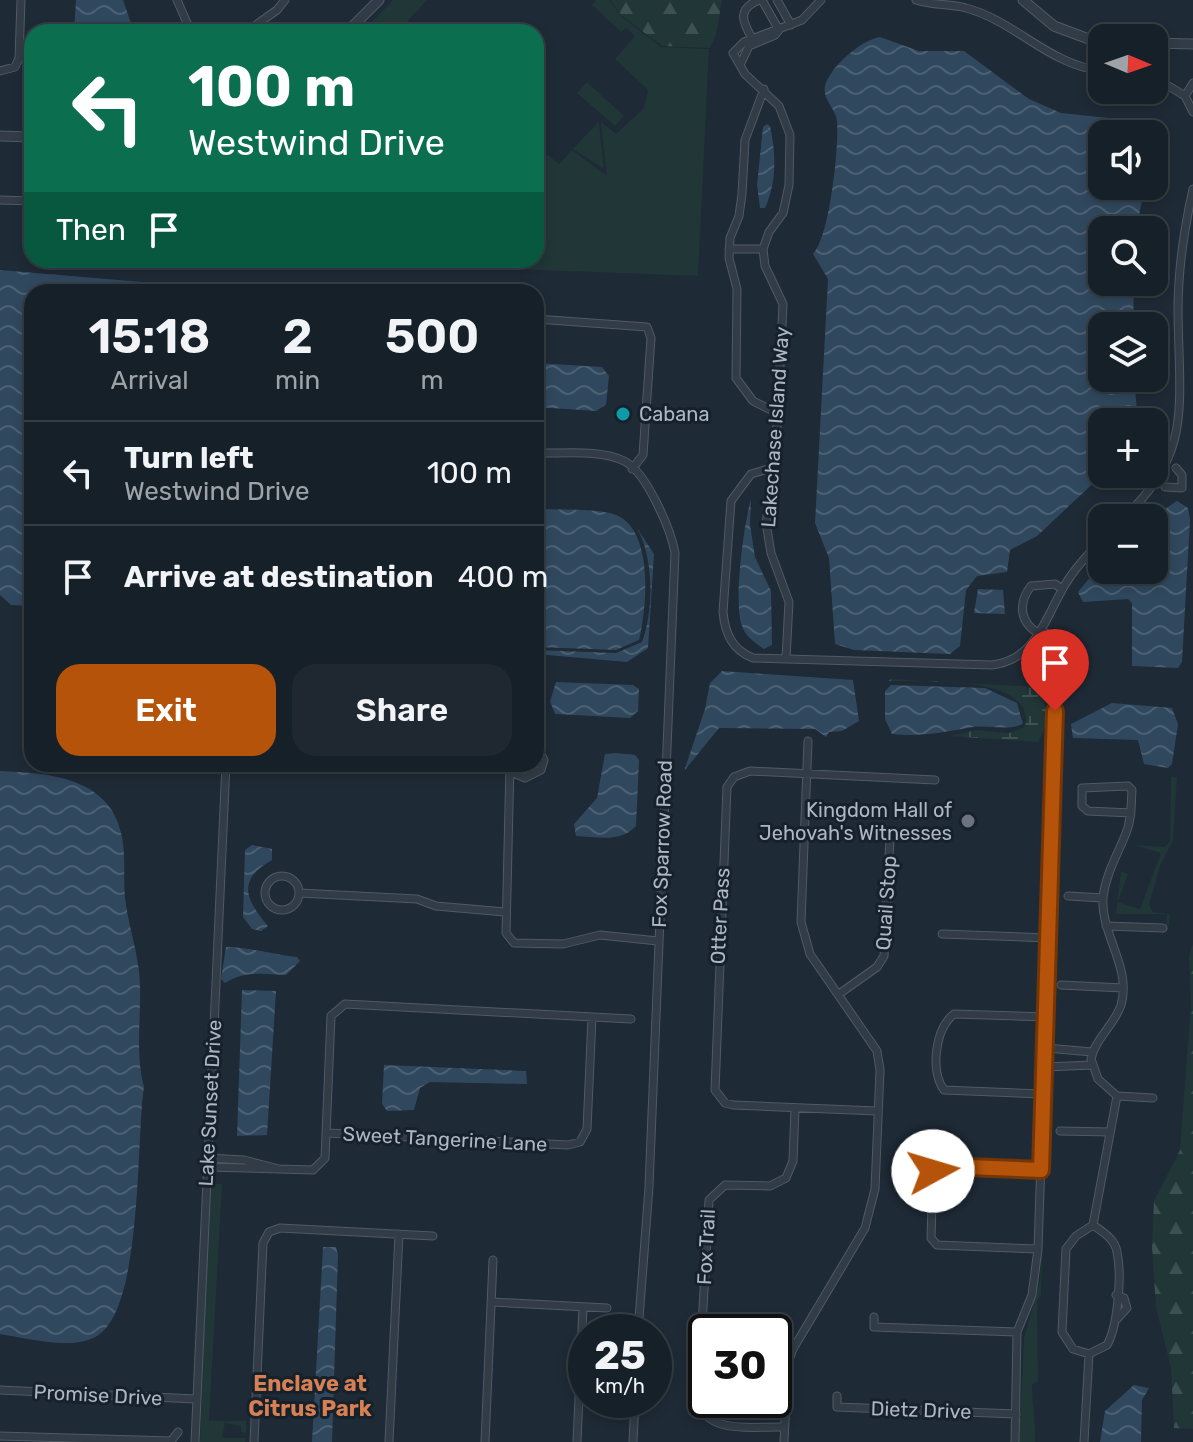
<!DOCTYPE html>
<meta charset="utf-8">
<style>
:root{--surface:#162028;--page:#1f2830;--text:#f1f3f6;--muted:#9ea3a8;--line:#353e45;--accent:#b45309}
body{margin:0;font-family:Rubik,sans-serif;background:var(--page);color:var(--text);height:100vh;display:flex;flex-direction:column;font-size:30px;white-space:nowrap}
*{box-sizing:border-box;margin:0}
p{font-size:26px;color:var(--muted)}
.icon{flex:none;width:44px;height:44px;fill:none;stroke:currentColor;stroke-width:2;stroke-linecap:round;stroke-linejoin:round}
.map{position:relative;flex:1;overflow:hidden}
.panel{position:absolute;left:24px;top:284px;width:520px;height:488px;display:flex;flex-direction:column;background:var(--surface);border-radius:24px;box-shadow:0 4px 12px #0003,0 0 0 2px var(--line)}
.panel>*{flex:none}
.banner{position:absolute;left:24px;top:24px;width:520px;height:244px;border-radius:24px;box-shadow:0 4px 12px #0003,0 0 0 2px var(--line);background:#0b6e4f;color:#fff;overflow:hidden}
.needle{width:52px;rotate:92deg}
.buttons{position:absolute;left:1088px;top:24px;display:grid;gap:16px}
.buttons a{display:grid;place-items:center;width:80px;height:80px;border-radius:16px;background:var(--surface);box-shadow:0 4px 12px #0003,0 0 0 2px var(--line);font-size:40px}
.speed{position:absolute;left:568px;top:1314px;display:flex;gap:16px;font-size:40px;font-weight:700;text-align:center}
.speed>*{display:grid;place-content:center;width:104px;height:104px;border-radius:50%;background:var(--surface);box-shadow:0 4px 12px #0003,0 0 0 2px var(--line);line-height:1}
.speed small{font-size:20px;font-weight:400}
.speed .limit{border:4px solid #111;border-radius:12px;background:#fff;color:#111}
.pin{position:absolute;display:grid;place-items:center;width:68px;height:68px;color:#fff;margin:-82px -34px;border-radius:50% 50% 50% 0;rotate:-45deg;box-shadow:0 0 8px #0007}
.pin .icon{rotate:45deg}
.me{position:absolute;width:88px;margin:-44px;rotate:84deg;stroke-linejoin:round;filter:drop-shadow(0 0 6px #0008)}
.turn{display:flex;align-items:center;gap:28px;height:168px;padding:0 32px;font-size:36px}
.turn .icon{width:104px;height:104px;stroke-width:2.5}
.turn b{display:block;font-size:56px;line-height:68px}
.then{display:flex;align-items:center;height:76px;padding:0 32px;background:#0003;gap:16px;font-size:30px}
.eta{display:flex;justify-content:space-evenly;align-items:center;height:136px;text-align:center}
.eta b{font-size:48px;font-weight:600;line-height:56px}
.cta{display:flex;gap:16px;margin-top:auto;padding:16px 32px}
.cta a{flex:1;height:92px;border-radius:24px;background:var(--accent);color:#fff;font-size:32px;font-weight:600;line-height:92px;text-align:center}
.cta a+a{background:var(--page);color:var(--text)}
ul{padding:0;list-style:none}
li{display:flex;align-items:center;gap:24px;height:104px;padding:0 32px;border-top:2px solid var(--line)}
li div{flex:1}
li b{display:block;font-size:30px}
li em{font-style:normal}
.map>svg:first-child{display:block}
.green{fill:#203637}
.forest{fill:url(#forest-firs)}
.wetland{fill:url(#wetland-marsh)}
.water{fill:url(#water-waves)}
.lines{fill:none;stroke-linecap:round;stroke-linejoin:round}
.minor-casing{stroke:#4f5a65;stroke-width:9}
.tertiary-casing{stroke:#4f5a65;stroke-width:11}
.minor{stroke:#313c46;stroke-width:7}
.tertiary{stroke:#313c46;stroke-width:9}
.route-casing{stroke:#753606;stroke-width:20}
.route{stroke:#b45309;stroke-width:14}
.culture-dot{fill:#0f9aa8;stroke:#17212b;stroke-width:3}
.worship-dot{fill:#6b7280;stroke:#17212b;stroke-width:3}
.labels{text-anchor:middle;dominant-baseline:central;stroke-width:6;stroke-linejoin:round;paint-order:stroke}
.poi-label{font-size:20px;fill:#abb7c4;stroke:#17212b;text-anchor:start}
.street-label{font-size:20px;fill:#abb7c4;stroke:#17212b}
.neighbourhood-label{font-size:22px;font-weight:bold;fill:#d68053;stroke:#17212b}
</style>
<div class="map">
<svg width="1193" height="1442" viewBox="0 0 1193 1442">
<defs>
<pattern id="forest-firs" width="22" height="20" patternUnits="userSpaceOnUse" patternTransform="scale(2)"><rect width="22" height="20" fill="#203637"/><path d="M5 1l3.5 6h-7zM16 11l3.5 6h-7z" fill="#3e5152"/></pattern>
<pattern id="wetland-marsh" width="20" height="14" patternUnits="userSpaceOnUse" patternTransform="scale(2)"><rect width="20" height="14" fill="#203637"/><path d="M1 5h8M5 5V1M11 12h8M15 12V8" fill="none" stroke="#3e5152"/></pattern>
<pattern id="water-waves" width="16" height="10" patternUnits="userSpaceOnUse" patternTransform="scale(2)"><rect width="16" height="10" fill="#30485e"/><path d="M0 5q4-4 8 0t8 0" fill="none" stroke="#4b6073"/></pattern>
</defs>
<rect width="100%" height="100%" fill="#1e2a36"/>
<!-- green -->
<path class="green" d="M393 0H427L398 32H362Z
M596 0H609L621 16 661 47 709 49 698 276 485 268 486 260H536V164L542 156 548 155 559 164 572 150 607 176 601 122 616 134 644 108 648 90 615 59 635 36 626 28 621 32 592 5Z
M587 82 624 116 615 126 577 93Z
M598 122 599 123 604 169 573 149Z
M1171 776 1177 778 1173 840 1160 866 1149 905 1153 912 1170 914 1169 926 1166 925 1167 914H1116L1121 871 1128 874 1118 902 1140 909 1161 853 1134 845 1164 847 1170 842Z
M1049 1076 1041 1295 1037 1301 1038 1381 1032 1385C1032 1404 1036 1420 1035 1442H1019L1024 1338 1040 1280Z
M210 1165 214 1184H222L209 1421H246V1433L241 1432V1426L225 1423 222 1438H246L245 1442H200Z"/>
<!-- forest -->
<path class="forest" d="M610 0H722L716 35 710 48 662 46 621 15Z
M1193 944V1429L1174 1428 1171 1368 1156 1307 1152 1246 1154 1201 1180 1150 1191 1005 1189 956Z"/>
<!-- wetland -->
<path class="wetland" d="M891 679 1038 687C1048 705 1050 724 1038 742L949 736 977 730 1009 733 1025 727C1037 674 920 681 888 681Z"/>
<!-- water -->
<path class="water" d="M76 0H123L134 32H74Z
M880 37 919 51H964L1029 99 1061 113 1118 119 1146 128 1148 134H1102V186H1145L1136 230H1102V282H1134L1133 326H1102V378H1134L1138 422H1102L1103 474 1037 536 1010 550 1007 572 977 576 966 590 960 646 950 654 854 650 835 644 829 558 815 523 828 279 813 254C830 236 839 147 837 121 836 109 822 99 825 86 830 67 861 40 880 37Z
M767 124 770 126C776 153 777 182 765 208H760L757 185 763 127Z
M0 270 154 283 161 292H32V606L11 605 0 595Z
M536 363 602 367 609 376 606 405 596 411 536 407Z
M751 499 750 525 755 557 771 591 772 645 764 649C755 643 745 636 742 626 733 602 744 524 751 499Z
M1177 501 1188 508 1190 520 1182 662 1178 668 1132 666V603L1128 599 1083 602 1078 592 1102 563V570H1154V518H1151Z
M536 509C556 510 599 508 616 515 654 530 647 608 639 640L616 650 536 647Z
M637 528 654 554 648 648 627 662 536 654V650L616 653 642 642C654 610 654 558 637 528Z
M978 589 1003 590 1005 614 974 613Z
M722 671 853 680 859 721 842 731 829 732 826 737 815 729 719 728 684 771 705 709 710 683Z
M556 682 633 685 639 689 638 711 630 718 555 714 550 701Z
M891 685 985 688 1017 703 1023 724C1005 731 991 725 973 727 944 732 922 737 892 734L885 719V691Z
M1112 703 1172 708 1178 724 1172 764 1168 768 1144 764 1138 740 1073 738 1071 724Z
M615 753 635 755 639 760 636 826C620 843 598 837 576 836L574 824 597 798 605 754Z
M0 771C49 773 111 777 122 837 126 858 123 878 125 898 128 923 136 946 139 971 143 1009 134 1049 144 1087 136 1139 143 1309 97 1336 72 1351 27 1338 0 1334Z
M252 845 272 849V860C235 881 247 901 268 926L261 931 252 929 243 917 245 850Z
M226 947C251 947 273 955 297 957L300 961 286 975C263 974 245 970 225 983L221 979Z
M242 990 276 991 267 1135 237 1136Z
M384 1065 526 1071 527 1084 430 1082 420 1088 414 1110 387 1111 382 1104Z
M323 1247H336L338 1255 332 1442H312Z
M1134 1385 1149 1388 1142 1400 1141 1442H1100L1105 1411Z"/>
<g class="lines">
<defs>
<path id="minor" d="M177 0 191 32
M762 0 779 30
M777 0 791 25
M916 0C933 6 949 3 966 8 1015 21 1049 65 1102 71
M246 32 277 10 285 0
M752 38C742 21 737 9 759 0
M740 65 749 46 775 35 779 30
M0 71 15 67 19 58 21 0
M1154 77 1185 96 1193 112
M764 89 745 140 742 194 739 216 730 238 729 258 737 289 736 378 753 401 777 413
M1185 96 1193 83
M0 200 32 201
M729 249H763
M536 319 647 327 651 338 643 455 632 469
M536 453C562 454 600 449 624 461 646 471 671 530 675 553L649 1187 638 1332
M775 467 751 474 731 501 723 612C725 633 732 650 753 658L992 665C1034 660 1044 622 1062 590 1072 571 1087 555 1102 540
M1165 487 1182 488V475L1176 468
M1123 518C1193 455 1179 405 1178 311 1178 269 1184 229 1193 189
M1043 631 1057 641 1063 652 1057 679
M1040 634C1019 623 1018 603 1031 586L1055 584 1062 589
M786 658 789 602 771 553 766 523 775 467 783 304 765 266 763 249 769 232 783 213 789 185 790 135 779 106 745 74 733 53 744 42 802 20 821 0
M510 764 506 933 514 943 563 944 600 935 658 941
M511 772 525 778 541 770 544 760 536 745
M265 893a17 17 0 1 1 34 0a17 17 0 1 1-34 0Z
M299 893 417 899 436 906 505 912
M1068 896 1103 898
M1106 926 1163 928
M942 934 1048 938
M1061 985 1123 988
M839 994 877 967 884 956 890 839
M1046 1048 1092 1052
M1045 1067 1092 1065
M1043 1094 944 1090C930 1071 935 1029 954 1014L1046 1017
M1117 1096 1153 1098
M877 1111 733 1105 725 1103 715 1090 727 787 734 777 750 771 935 780
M1060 1131 1110 1132
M327 1133 568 1145 580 1142 587 1129 592 1017
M207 1167 279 1169 244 1160 208 1158
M279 1169 313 1170 325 1158 331 1016 345 1004 631 1019
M1093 1225C1103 1232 1115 1239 1117 1252 1122 1275 1118 1326 1107 1345L1089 1354 1073 1349 1062 1332 1066 1249 1076 1236 1093 1225 1117 1096 1098 1079 1091 1059C1095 1039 1115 1024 1121 1005 1132 967 1100 934 1103 897 1106 873 1118 854 1126 833 1132 819 1131 804 1132 790L1128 786 1082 788V806L1088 811 1131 813
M1038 1249 937 1245 931 1238 933 1171 942 1166 1041 1170
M1116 1295 1124 1298 1127 1308 1117 1319
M491 1302 607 1308
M874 1317V1327L1017 1332
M0 1390 196 1399
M837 1396V1407L1016 1414
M784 1427C755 1426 705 1436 698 1399L709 1200 725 1185 770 1186 786 1178 793 1161 795 1108
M0 1436 171 1441 178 1432
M195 1442 226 764
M254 1442 263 1243 269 1232 280 1228 433 1236
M389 1442 399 1234
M485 1442 493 1260
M577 1442 583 1307
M633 1442 635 1400
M784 1442 788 1363 793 1349 865 1228 875 1189 880 1070 877 1051 810 954 801 922 808 741
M1015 1442 1017 1332 1032 1295 1038 1249 1055 740 1053 652 1048 643 1038 637
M1084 1442 1089 1354"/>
<path id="tertiary" d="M1023 0 1054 26 1102 44
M347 32 379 0
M1154 43 1193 44
M0 136 32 137"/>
</defs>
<!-- minor casing -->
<use href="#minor" class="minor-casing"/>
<!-- tertiary casing -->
<use href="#tertiary" class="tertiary-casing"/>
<!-- minor -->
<use href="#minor" class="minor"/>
<!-- tertiary -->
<use href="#tertiary" class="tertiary"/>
</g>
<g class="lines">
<defs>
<path id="route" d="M933 1171 942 1166 1041 1170 1055 711"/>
</defs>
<!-- route casing -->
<use href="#route" class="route-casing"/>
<!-- route -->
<use href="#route" class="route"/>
</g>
<!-- markers -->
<circle class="culture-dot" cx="623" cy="414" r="8"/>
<circle class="worship-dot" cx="968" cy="821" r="8"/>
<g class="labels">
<!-- poi labels -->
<g class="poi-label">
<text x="639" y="414">Cabana</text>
<text x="952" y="810" text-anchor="end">Kingdom Hall of<tspan x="952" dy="23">Jehovah's Witnesses</tspan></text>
</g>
<!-- street labels -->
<g class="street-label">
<text transform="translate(775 427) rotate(-86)">Lakechase Island Way</text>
<text transform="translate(662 844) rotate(-88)">Fox Sparrow Road</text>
<text transform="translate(886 903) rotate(-86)">Quail Stop</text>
<text transform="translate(720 916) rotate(-87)">Otter Pass</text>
<text transform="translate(210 1103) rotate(-87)">Lake Sunset Drive</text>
<text transform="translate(445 1139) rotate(3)">Sweet Tangerine Lane</text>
<text transform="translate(706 1247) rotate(-87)">Fox Trail</text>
<text transform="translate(98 1395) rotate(3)">Promise Drive</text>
<text transform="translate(921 1410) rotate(2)">Dietz Drive</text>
</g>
<!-- neighbourhood labels -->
<g class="neighbourhood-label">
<text x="310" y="1383">Enclave at<tspan x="310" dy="25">Citrus Park</tspan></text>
</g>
</g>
</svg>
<div class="buttons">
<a><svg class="needle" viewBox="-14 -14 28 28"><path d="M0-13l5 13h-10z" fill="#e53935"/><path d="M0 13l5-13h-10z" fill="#9ea3a8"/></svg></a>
<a><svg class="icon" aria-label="sound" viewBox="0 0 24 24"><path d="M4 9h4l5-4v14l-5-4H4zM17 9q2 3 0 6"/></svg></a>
<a><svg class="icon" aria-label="search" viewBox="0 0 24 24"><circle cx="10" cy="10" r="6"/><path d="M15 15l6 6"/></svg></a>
<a><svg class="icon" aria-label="layers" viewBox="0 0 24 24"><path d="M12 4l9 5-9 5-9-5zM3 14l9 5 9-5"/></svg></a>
<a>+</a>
<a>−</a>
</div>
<div class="speed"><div>25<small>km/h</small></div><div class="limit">30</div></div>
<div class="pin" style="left:1055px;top:711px;background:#d93025"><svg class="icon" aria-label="arrive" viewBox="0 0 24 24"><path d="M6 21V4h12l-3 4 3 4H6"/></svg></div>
<svg class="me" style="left:933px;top:1171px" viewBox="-20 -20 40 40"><circle r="19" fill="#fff"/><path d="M0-13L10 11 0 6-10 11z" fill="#b45309"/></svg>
<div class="banner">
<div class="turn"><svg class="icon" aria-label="left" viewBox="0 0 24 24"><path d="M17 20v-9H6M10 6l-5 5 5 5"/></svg><div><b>100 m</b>Westwind Drive</div></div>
<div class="then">Then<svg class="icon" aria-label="arrive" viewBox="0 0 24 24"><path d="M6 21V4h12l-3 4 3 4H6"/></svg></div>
</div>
<section class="panel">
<div class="eta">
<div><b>15:18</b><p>Arrival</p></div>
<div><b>2</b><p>min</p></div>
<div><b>500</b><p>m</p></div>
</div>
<ul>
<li><svg class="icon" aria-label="left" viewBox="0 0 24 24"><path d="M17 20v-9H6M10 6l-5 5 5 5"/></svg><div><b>Turn left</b><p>Westwind Drive</p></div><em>100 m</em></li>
<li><svg class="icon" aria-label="arrive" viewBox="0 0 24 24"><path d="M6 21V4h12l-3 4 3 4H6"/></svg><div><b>Arrive at destination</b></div><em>400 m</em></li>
</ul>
<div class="cta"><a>Exit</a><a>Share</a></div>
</section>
</div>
